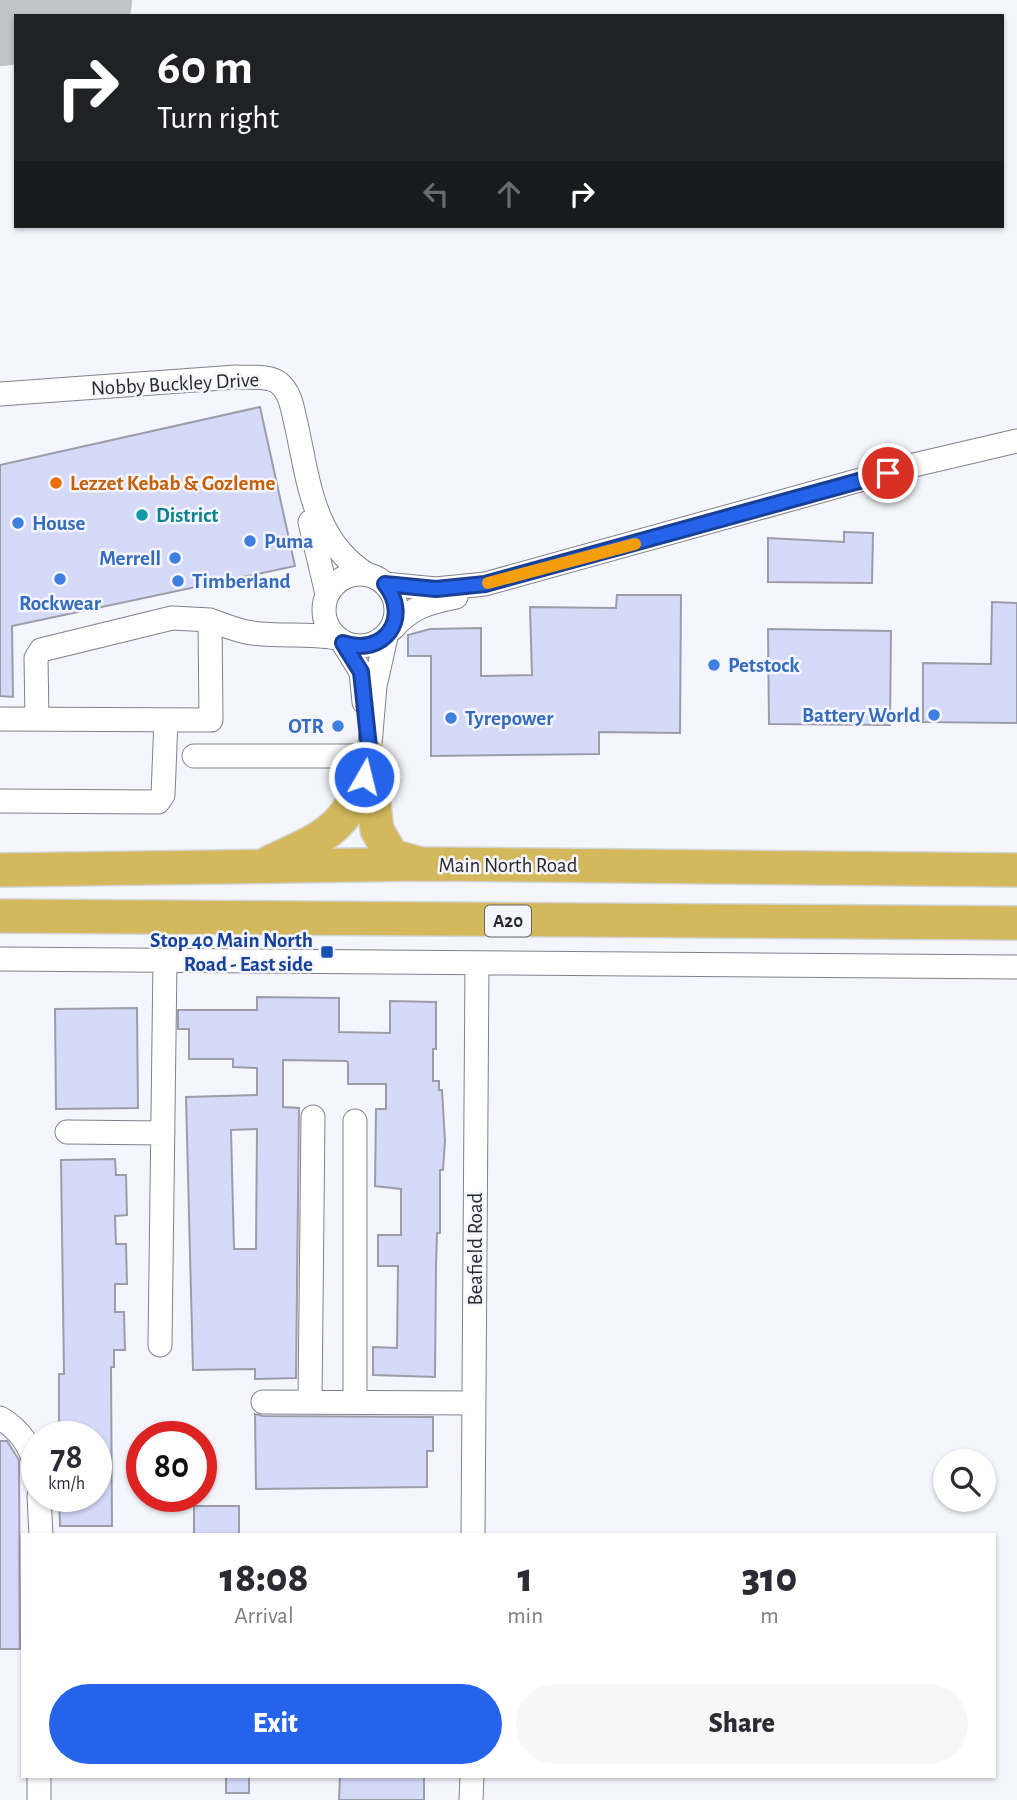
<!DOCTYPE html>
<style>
:root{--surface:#fff;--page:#f7f7f7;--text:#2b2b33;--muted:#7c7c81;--accent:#2563eb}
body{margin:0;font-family:"Alegreya Sans",sans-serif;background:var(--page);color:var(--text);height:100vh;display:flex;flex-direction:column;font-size:26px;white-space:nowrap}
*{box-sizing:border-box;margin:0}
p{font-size:23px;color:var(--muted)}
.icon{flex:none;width:38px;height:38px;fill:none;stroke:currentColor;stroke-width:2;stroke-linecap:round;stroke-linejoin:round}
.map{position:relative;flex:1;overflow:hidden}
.drawer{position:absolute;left:21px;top:1533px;width:975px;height:245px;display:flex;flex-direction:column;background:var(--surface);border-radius:0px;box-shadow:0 2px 5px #0004}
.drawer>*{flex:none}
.banner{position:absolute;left:14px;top:14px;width:990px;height:214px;border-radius:0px;box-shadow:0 2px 5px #0004;background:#202124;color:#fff;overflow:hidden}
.tools{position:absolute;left:933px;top:1449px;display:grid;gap:14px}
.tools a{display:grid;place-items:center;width:63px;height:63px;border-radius:50%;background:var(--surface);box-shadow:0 2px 5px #0004;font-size:35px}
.speed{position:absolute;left:21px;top:1421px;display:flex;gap:14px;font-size:35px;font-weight:700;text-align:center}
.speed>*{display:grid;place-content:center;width:91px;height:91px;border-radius:50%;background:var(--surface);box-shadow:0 2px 5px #0004;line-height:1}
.speed small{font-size:18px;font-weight:400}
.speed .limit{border:10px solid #d22;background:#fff;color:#111}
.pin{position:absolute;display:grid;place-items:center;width:60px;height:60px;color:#fff;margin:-30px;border:4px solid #fff;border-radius:50%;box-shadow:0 2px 7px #0007}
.me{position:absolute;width:77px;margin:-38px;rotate:8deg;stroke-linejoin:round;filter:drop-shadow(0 0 5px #0008)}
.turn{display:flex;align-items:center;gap:24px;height:147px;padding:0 28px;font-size:32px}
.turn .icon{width:91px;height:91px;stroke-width:2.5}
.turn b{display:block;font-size:49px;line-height:60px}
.lanes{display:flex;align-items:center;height:66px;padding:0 28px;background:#0003;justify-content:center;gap:35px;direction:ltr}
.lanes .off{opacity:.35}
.eta{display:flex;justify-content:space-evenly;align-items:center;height:119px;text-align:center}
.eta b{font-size:42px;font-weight:800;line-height:49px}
.primary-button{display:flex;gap:14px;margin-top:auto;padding:14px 28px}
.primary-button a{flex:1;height:80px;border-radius:42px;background:var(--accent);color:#fff;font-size:28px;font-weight:800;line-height:80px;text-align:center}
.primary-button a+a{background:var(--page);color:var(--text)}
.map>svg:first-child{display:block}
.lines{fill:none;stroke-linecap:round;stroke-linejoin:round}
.runway{stroke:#c2c3ca;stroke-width:110}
.building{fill:#d6daf9;stroke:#9c9da9;stroke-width:2;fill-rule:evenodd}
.minor-casing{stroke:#80818c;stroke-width:25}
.highway-casing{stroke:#d4d4d5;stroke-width:36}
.minor{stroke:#fff;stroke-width:23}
.highway{stroke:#d3b95c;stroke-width:33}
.route-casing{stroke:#184099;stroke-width:18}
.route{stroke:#2563eb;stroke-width:12}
.slow{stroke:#f59e0b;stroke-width:12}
.food-dot{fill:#e8710a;stroke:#f5f6fd;stroke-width:2.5}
.culture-dot{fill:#0f9aa8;stroke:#f5f6fd;stroke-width:2.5}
.shop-dot{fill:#3f7fe0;stroke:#f5f6fd;stroke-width:2.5}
.transit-dot{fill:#1a4fb4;stroke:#f5f6fd;stroke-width:2.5}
.labels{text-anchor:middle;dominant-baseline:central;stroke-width:5;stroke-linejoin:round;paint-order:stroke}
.shield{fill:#f5f6fd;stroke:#66666c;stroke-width:2}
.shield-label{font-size:19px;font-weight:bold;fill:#29292e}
.street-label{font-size:21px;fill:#29292e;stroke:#f5f6fd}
.food-label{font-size:21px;font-weight:bold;fill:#c56008;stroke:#f5f6fd;text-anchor:start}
.culture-label{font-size:21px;font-weight:bold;fill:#0d838f;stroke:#f5f6fd;text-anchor:start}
.shop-label{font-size:21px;font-weight:bold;fill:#366cbe;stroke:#f5f6fd;text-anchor:start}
.transit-label{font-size:21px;font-weight:bold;fill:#164399;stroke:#f5f6fd;text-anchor:end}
</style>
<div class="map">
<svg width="1017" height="1800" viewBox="0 0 1017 1800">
<rect width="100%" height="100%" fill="#f5f6fd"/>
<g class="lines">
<!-- runway -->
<path class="runway" d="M0 11 77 0"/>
</g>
<!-- building -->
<path class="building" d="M260 407 295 566 12 626 13 697 0 696V465Z
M844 532 873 533 872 583 768 582V538L844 542Z
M617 595H681L680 733 599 732V754L431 756V656H408V635L430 629 481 628V676L532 675 530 607 616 608Z
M992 602 1017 603V723L923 722V663L991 664Z
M768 629 891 631 890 725 769 724Z
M257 997 339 998V1032L390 1033V1001L436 1002V1049H433V1081H439V1090H442L445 1141 443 1170H440V1233H437L436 1266 435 1377 373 1375V1347L397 1348 398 1266H378V1235H401V1189L375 1186 376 1109H386V1084H348V1062L346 1061 283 1060V1107L299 1108 296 1378 255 1379V1369L193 1370 186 1097 257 1095V1068L233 1067V1059H189V1029H178V1010H257ZM257 1129 256 1249H234L231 1130Z
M137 1008 138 1108 56 1109 55 1009Z
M115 1159 116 1175H126L127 1215 115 1216 116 1244H126L127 1284H115V1312H124L125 1350H114V1367H111L112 1526H60L59 1496H96V1437H59V1374H64L61 1160Z
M255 1414 263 1416 433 1417V1451H427V1487L256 1489Z
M0 1441H7L19 1460 20 1649H0Z
M194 1506H239V1535H194Z
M226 1776H249V1793H226Z
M340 1776H424V1800H339Z"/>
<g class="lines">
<defs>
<path id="minor" d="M0 394 236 377C248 378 269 375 279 383 292 394 293 413 297 428 309 484 314 542 368 575
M310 522 327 594
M324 610a36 36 0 1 1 72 0a36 36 0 1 1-72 0Z
M385 584 436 589 485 584 914 465 1017 441
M392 629C412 607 427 603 456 597
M343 643 361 672 364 702
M0 719 211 720 210 620C224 625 237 631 252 633 280 637 308 633 336 638
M37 719 36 658 41 650 172 618 210 620
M194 756H369L375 686 386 637
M0 801 158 802 163 795 166 720
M0 959 1017 967
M355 1121V1402
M67 1132 163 1133
M160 1345 165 960
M263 1402 474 1403
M310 1402 313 1117
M0 1418C22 1431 34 1450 37 1476
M39 1496 41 1535
M473 1535 477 963
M39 1800V1776
M471 1800 472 1776"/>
<path id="highway" d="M370 769 377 830 392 856 421 864
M270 862C331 835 353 824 369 756
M0 870 424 864 1017 870
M0 916 1017 923"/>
</defs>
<!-- minor casing -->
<use href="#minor" class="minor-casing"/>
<!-- highway casing -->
<use href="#highway" class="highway-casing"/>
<!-- minor -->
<use href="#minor" class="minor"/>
<!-- highway -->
<use href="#highway" class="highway"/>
</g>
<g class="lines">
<defs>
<path id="route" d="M364 777 369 747 361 672 343 643C384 657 412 618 385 584L436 589 485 584 888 473"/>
</defs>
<!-- route casing -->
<use href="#route" class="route-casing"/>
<!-- route -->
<use href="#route" class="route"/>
<!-- slow -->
<path class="slow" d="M488 583 635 544"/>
</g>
<!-- markers -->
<circle class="food-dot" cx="56" cy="483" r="7"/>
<circle class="culture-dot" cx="142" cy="515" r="7"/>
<g class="shop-dot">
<circle cx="18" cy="523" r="7"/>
<circle cx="250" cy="541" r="7"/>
<circle cx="175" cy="558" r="7"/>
<circle cx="60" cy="579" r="7"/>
<circle cx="178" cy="581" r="7"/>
<circle cx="714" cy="665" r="7"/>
<circle cx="934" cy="715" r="7"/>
<circle cx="451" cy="718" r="7"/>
<circle cx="338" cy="726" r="7"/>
</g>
<rect class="transit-dot" x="320" y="945" width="14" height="14" rx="3.5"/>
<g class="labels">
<!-- shield labels -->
<rect class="shield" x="485" y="905.5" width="46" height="31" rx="5"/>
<g class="shield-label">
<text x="508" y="921">A20</text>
</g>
<!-- street labels -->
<g class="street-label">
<text transform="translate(175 384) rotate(-3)">Nobby Buckley Drive</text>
<text x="508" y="865">Main North Road</text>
<text transform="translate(475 1249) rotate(-90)">Beafield Road</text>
</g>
<!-- food labels -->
<g class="food-label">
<text x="70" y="483">Lezzet Kebab &amp; Gozleme</text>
</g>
<!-- culture labels -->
<g class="culture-label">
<text x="156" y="515">District</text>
</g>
<!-- shop labels -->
<g class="shop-label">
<text x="32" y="523">House</text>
<text x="264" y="541">Puma</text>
<text x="161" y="558" text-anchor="end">Merrell</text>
<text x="192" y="581">Timberland</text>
<text x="60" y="603" text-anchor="middle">Rockwear</text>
<text x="728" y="665">Petstock</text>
<text x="920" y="715" text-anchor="end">Battery World</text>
<text x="465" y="718">Tyrepower</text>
<text x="324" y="726" text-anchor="end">OTR</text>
</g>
<!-- transit labels -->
<g class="transit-label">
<text x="313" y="940">Stop 40 Main North<tspan x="313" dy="24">Road - East side</tspan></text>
</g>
</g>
</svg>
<div class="tools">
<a><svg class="icon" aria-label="search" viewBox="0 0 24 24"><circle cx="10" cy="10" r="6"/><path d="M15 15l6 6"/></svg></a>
</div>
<div class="speed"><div>78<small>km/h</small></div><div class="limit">80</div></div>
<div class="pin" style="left:888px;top:473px;background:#d93025"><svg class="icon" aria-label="arrive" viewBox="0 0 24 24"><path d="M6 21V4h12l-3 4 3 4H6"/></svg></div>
<svg class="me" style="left:364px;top:777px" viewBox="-20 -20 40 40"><circle r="17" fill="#2563eb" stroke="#fff" stroke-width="3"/><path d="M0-11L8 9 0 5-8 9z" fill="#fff"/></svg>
<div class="banner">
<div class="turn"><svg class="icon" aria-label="right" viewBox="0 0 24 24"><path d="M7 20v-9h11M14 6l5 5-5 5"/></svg><div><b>60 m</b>Turn right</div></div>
<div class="lanes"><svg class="icon off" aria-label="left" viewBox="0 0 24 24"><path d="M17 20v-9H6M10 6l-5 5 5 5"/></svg><svg class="icon off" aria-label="ahead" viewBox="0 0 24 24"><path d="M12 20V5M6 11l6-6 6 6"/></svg><svg class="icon" aria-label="right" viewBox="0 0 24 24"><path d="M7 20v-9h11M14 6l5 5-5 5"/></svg></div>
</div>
<section class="drawer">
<div class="eta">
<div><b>18:08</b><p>Arrival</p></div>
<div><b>1</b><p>min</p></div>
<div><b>310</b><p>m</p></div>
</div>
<div class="primary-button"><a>Exit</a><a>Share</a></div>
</section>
</div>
